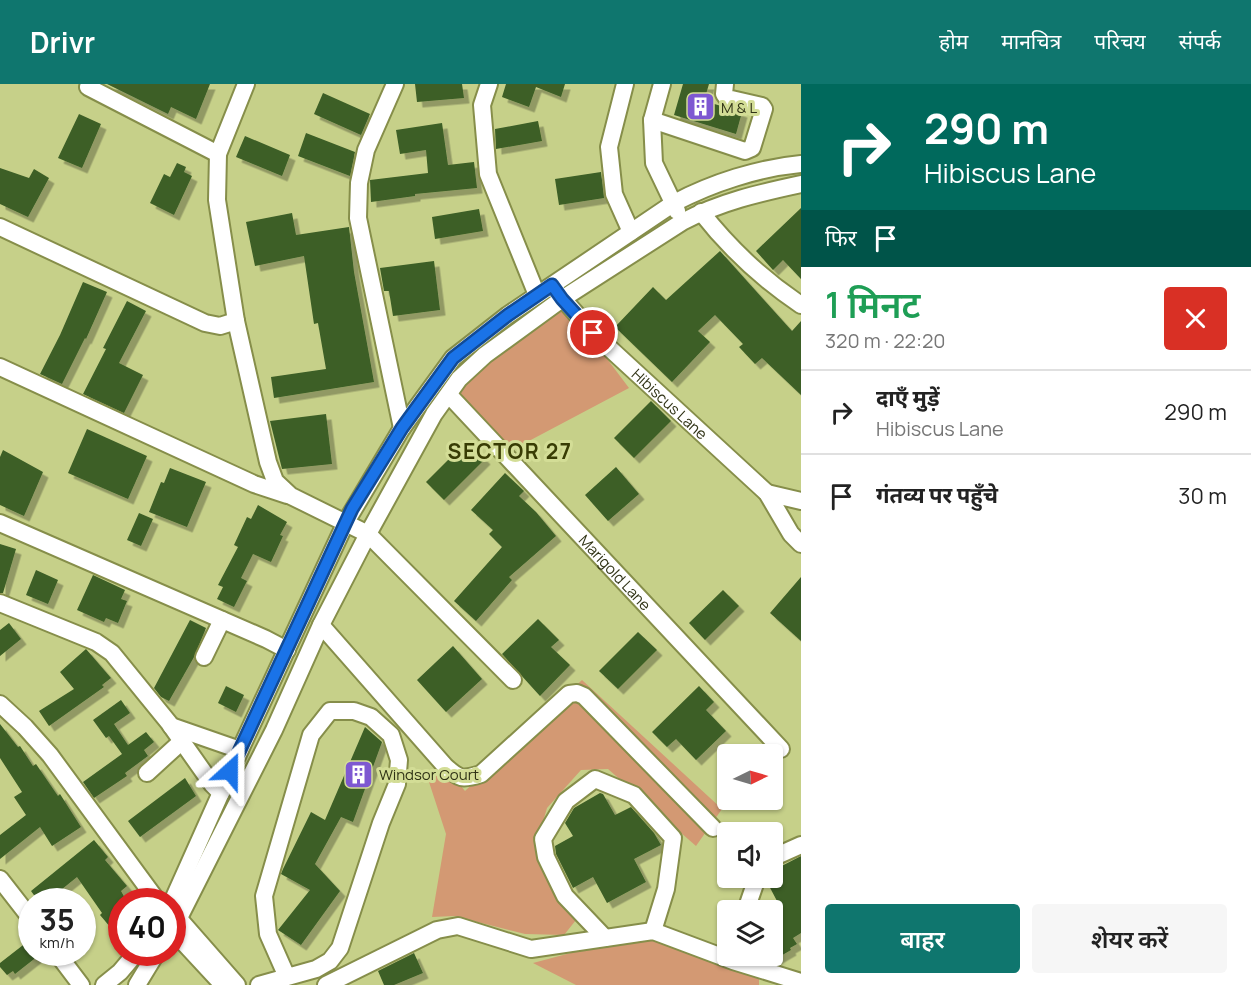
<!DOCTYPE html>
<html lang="hi">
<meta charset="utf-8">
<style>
:root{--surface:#fff;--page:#f6f6f6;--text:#222;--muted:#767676;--line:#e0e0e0;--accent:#0f766e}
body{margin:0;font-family:Manrope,"Noto Sans Devanagari",sans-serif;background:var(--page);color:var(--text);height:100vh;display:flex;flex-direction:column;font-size:22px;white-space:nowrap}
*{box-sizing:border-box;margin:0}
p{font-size:20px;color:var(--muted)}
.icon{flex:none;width:33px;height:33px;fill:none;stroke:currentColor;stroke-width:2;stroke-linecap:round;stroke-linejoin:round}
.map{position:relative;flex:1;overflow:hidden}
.drawer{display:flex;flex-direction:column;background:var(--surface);width:450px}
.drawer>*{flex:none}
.hud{background:#00695c;color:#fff;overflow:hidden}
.needle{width:39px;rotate:85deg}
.buttons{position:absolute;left:717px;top:660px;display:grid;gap:12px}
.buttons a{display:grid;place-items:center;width:66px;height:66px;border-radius:6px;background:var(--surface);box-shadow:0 2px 4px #0004;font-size:30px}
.speed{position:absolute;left:18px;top:804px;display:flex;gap:12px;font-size:30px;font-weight:700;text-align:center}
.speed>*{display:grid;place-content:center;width:78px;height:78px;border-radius:50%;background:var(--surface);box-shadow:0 2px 4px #0004;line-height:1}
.speed small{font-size:15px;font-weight:400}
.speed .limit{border:9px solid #d22;background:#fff;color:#111}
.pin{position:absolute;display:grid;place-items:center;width:51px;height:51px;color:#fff;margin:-26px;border:3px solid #fff;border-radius:50%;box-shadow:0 2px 6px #0007}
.me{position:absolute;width:66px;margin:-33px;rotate:24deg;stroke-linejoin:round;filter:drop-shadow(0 0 4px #0008)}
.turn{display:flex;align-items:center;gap:21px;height:126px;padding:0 24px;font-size:27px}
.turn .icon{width:78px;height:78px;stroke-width:2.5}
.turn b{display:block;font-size:42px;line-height:51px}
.then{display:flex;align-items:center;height:57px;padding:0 24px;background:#0003;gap:12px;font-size:22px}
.round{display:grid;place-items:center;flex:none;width:63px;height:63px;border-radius:6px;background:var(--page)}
.headline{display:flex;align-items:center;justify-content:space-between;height:102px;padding:0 24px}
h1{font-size:36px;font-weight:600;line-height:45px;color:#1e9e55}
.action{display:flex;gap:12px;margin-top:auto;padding:12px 24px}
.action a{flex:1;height:69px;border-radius:6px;background:var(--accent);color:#fff;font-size:24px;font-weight:600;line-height:69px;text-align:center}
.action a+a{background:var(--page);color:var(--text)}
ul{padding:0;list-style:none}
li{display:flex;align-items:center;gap:18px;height:84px;padding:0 24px;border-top:2px solid var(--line)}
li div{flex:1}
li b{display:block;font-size:22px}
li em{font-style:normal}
header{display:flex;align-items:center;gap:36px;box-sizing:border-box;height:84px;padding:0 30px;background:var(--accent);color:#fff}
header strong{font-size:28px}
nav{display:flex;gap:33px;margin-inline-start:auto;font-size:21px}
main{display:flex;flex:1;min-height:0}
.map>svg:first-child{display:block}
.green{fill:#d39973}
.building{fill:#3c5e26;filter:url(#shadow)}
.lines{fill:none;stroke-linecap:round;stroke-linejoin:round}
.minor-casing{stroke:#868e4a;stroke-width:20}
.minor{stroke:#fff;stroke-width:16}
.route-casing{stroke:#114b97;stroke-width:15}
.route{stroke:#1a73e8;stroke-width:10}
.labels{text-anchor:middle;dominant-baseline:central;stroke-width:6;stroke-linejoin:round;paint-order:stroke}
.poi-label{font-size:15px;fill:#303316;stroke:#d3dd96;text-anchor:start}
.street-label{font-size:15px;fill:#303316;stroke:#d3dd96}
.district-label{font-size:21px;font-weight:bold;letter-spacing:1.5px;fill:#383c04;stroke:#d3dd96}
</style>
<header>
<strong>Drivr</strong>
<nav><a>होम</a><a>मानचित्र</a><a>परिचय</a><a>संपर्क</a></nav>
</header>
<main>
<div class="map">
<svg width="801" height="901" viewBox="0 0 801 901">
<defs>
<filter id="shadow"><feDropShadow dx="5.5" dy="5.5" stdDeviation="0" flood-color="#0004"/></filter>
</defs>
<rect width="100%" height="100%" fill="#c6d089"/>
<!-- green -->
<path class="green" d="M562 215 629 304 510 367 449 311Z
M582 596 722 725 696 762 608 685 581 686 547 724 535 765 576 836 564 851 525 850 454 832 432 833 446 750 429 698 445 682 465 707Z
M642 850 759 885V901H576L533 879Z"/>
<!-- building -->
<path class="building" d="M107 0H210L196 35 171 23 168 30Z
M415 0H462L464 14 417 18Z
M506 0H565L561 13 536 3 529 23 502 13Z
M683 0H709L704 17 742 28 736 50 674 31Z
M323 9 370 30 361 51 314 30Z
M79 30 101 40 82 84 58 74Z
M538 37 542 57 496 65 495 45Z
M442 39 448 81 474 78 477 104 415 110V112L371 118 370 96 428 89 426 66 400 70 396 46Z
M306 49 355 68 350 92 298 72Z
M245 52 290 71 282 92 236 73Z
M177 79 186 83 184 88 192 92 174 131 150 119 164 90 170 93Z
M0 84 29 94 34 85 49 94 28 133 0 120Z
M601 88 604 114 559 121 555 95Z
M801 124V195L783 176 773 186 756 167Z
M479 125 483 147 435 155 432 133Z
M292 129 296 151 349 143 354 188 374 298 274 314 271 293 326 285 318 239 314 240 304 172 255 182 246 138Z
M720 167 792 247 801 237V311L762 274 755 280 739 263 743 260 715 231 698 247 710 258 672 298 615 243 653 203 666 216Z
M434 177 440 226 393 232 389 207H384L380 184Z
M83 198 107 208 86 255 85 254 62 300 40 290 60 251Z
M127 217 146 227 119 279 143 291 124 329 83 310 106 265 103 264Z
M651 317 671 337 634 374 614 354Z
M326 330 332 380 282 385 270 337Z
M87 345 147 372 128 415 68 389Z
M467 357 485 375 444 416 426 398Z
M3 366 43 388 24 432 0 421V373Z
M616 383 639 410 608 437 585 411Z
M170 384 206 398 187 443 149 428 161 398 164 399Z
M505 389 524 407 519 412 536 428 556 452 509 493 512 496 476 537 454 517 502 463 489 450 493 446 471 426Z
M258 421 287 438 280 451 283 452 271 478 253 470 241 494 247 497 234 523 217 515 223 503 218 501 238 463 234 461 247 433 251 435Z
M139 429 153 435 141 462 127 456Z
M0 460 16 465 3 509H0Z
M36 486 58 496 48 520 26 511Z
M93 491 125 506 121 515 127 517 118 539 106 534 104 538 77 526Z
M801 493V557L770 529Z
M723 506 739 522 705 556 689 539Z
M538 535 559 556 551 563 570 581 540 612 502 570Z
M190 536 206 544 194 573 169 617 161 613 154 604Z
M9 539 21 555 0 572V546Z
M638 548 657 566 618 605 599 587Z
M453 562 482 595 446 628 417 596Z
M86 565 111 594 102 601 104 603 49 642 39 627 74 605 60 588Z
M226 602 244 611 236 628 218 619Z
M699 602 714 618 706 626 726 647 696 676 676 655 667 663 652 648Z
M121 616 130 629 114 640 128 661 146 648 154 658 144 666 148 672 125 689 127 692 94 714 83 698 122 670 109 652 106 654 93 636Z
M0 640 18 663 20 662 33 682 36 680 58 712 60 710 81 743 52 762 40 743 0 775V751L26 731 14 713 22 708 0 674Z
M365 643 382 658 353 738 341 733 315 780 340 807 301 861 278 846 310 806 281 790 283 785 311 728 325 736Z
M185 694 196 712 140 753 128 737Z
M600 709 603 710 615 731 631 723 654 749 661 761 634 775 646 798 607 819 593 793 573 804 556 770 555 762 573 752 565 739 574 724Z
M94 756 108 773 105 776 127 802 121 807 127 818H122V835L111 844 100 831 102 829 77 793 46 818H39L31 807Z
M801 772V849L793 854 797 860 790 864 791 866 772 877V819L777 817 767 798V794H772V787Z
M27 858 32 868H43L15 890 13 887 7 891 0 883V879Z
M414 869 423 889 394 901H384L378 887Z"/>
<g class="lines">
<defs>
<g id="minor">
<path d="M246 0 218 70 217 116 236 237 268 378 275 397 291 412 368 450 513 596"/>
<path d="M395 0 366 66 359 99 358 134 402 344"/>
<path d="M489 0 482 21 488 90 537 211"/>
<path d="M625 0 609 63 614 110 631 148"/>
<path d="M662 0 652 36 654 79 677 127"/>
<path d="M88 3 218 70"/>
<path d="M652 36 745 67 752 64 764 25 762 22 727 14 724 10 725 0"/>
<path d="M701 128C730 165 762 195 801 221"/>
<path d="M0 143 205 239 220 242 236 237"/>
<path id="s1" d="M557 208 593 249 767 409 791 450 801 460"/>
<path d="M0 283 254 400 287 411"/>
<path id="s2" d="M449 311 781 665"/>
<path d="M767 409 801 417"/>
<path d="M0 439 266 555 287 566"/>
<path d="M0 519 96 558 112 569 169 639 212 700 221 709"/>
<path d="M321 541 445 682C459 695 462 696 481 690L569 610 577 609 584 612 713 744"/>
<path d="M204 573 222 536"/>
<path d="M0 620 25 643 50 671 158 818"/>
<path d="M171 642 240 666"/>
<path d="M147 689 181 658"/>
<path d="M772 774 801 761"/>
<path d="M0 795 32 836"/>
<path d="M172 818 240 666 346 438 402 344 453 274 508 231 674 119C712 99 758 84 801 80"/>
<path d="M746 826 757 794"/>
<path d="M173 828 237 901"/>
<path d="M172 844 179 834 274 646 321 541 368 450 434 330 459 295 485 271 562 215 682 138C720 118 759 109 801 100"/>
<path d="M172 846 223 901"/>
<path d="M605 854 565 812 546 773 543 755 566 717 595 695 634 711 673 754 666 805 653 847"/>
<path d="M56 868 81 901"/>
<path d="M104 901 120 888 137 868"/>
<path d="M137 901 157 868"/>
<path d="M259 901 316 885 330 877 340 864 381 739 397 700 399 676 391 651 371 633 354 627H330L311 651 264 812 268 850 287 893"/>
<path d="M326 901 437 846 458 842 531 865 653 847 733 877 801 898"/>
</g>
</defs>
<!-- minor casing -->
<use href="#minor" class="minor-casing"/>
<!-- minor -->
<use href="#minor" class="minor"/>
</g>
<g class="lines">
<defs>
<path id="route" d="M230 687 352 425 402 344 453 274 508 231 552 201 562 215 593 249"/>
</defs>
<!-- route casing -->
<use href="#route" class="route-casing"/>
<!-- route -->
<use href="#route" class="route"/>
</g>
<!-- icons -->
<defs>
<symbol id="building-square" viewBox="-11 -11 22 22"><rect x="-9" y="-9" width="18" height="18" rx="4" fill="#7e58d1" stroke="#d3dd96"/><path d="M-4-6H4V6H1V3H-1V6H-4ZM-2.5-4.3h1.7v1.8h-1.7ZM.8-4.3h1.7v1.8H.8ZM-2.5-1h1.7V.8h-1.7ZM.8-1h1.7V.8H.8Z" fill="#fff"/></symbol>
</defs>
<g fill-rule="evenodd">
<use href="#building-square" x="684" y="6" width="33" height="33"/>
<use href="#building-square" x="342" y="674" width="33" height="33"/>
</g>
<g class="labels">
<!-- poi labels -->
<g class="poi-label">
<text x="721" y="23">M &amp; L</text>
<text x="379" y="690">Windsor Court</text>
</g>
<!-- street labels -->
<g class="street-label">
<text stroke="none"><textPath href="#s1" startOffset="159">Hibiscus Lane</textPath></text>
<text stroke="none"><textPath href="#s2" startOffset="243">Marigold Lane</textPath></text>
</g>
<!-- district labels -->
<g class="district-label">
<text x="510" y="367">SECTOR 27</text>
</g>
</g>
</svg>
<div class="buttons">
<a><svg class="needle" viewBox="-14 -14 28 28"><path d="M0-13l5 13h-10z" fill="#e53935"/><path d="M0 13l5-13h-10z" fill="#767676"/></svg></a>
<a><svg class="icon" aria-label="sound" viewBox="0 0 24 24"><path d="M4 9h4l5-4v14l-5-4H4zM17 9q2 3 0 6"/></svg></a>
<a><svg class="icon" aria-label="layers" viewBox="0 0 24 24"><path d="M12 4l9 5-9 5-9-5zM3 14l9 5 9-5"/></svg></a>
</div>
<div class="speed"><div>35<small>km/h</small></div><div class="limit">40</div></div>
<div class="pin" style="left:593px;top:249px;background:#d93025"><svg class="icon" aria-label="arrive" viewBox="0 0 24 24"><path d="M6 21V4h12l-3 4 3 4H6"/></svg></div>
<svg class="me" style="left:230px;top:687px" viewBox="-20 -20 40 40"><path d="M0-17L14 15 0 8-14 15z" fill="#1a73e8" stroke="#fff" stroke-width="4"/></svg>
</div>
<section class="drawer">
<div class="hud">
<div class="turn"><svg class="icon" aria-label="right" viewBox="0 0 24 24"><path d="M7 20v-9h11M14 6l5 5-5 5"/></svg><div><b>290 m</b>Hibiscus Lane</div></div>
<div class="then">फिर<svg class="icon" aria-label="arrive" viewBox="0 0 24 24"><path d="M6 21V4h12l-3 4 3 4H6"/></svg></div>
</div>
<div class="headline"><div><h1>1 मिनट</h1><p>320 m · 22:20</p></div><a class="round" style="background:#d93025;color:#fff"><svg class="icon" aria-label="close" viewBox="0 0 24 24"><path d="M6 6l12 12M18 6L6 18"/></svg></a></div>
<ul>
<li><svg class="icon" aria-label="right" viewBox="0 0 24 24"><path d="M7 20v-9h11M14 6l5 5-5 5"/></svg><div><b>दाएँ मुड़ें</b><p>Hibiscus Lane</p></div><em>290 m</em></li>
<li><svg class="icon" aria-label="arrive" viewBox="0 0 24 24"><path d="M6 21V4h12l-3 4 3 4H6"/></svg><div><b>गंतव्य पर पहुँचे</b></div><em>30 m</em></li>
</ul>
<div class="action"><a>बाहर</a><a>शेयर करें</a></div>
</section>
</main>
